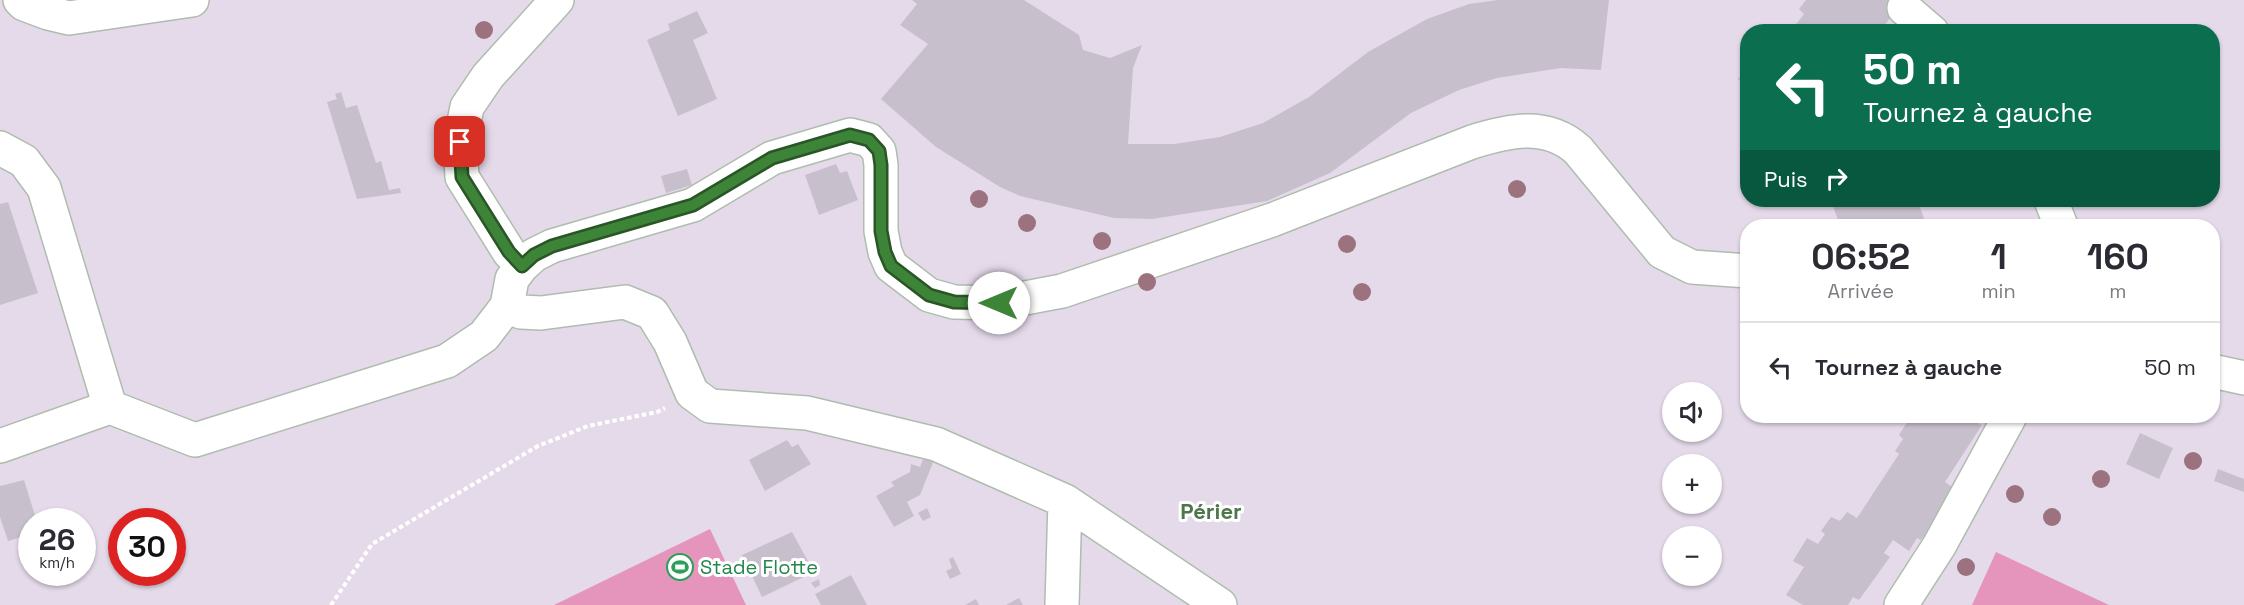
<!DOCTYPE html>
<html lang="fr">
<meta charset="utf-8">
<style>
:root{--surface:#fff;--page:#f2f2f3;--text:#2b2b33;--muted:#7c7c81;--line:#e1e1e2}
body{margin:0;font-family:"Space Grotesk",sans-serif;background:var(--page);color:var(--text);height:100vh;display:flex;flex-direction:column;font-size:22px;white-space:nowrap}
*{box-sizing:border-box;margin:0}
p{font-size:20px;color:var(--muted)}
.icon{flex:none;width:33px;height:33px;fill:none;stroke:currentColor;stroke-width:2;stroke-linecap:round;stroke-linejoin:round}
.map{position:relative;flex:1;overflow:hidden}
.drawer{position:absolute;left:1740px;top:219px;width:480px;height:204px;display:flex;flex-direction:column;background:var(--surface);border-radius:24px;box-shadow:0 2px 4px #0004}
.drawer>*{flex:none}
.banner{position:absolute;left:1740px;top:24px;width:480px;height:183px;border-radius:24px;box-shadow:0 2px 4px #0004;background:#0b6e4f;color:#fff;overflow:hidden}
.buttons{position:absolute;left:1662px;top:382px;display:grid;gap:12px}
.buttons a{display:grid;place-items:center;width:60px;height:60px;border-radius:50%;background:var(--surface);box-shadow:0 2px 4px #0004;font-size:30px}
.speed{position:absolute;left:18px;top:508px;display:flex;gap:12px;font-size:30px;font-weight:700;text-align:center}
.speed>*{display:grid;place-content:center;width:78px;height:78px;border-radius:50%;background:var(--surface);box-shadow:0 2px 4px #0004;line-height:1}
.speed small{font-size:15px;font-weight:400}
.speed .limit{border:9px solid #d22;background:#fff;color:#111}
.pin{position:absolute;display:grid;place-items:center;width:51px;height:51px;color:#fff;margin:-26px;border-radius:12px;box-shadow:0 3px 9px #0006}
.me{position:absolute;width:66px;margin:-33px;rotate:270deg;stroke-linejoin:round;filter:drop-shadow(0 0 4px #0008)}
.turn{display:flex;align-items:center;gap:21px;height:126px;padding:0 24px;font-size:27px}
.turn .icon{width:78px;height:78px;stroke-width:2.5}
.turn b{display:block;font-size:42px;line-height:51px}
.then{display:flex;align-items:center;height:57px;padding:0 24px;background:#0003;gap:12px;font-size:22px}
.eta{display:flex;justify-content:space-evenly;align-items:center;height:102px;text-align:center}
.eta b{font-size:36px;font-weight:800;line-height:42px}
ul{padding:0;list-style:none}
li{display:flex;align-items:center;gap:18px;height:90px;padding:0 24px;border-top:2px solid var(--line)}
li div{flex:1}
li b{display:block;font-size:22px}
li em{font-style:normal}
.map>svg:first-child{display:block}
.pitch{fill:#e595bc}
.building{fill:#c8bfcc}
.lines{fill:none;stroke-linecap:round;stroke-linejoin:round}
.minor-casing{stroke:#afbcae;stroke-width:36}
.path{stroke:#fff;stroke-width:4;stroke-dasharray:4.5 3;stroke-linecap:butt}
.minor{stroke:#fff;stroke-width:33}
.tree{fill:#9c727e}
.route-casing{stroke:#285625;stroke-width:15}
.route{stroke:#3d8439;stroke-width:10}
.labels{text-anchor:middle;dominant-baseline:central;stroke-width:6;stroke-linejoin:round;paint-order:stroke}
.leisure-label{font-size:20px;fill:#27864d;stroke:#fff;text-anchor:start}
.quarter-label{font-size:22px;font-weight:bold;fill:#4f764b;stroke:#fff}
</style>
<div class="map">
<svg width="2244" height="605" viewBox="0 0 2244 605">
<rect width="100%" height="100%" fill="#e5daea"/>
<!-- pitch -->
<path class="pitch" d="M710 529 746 605H554Z
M1996 552 2109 605H1972Z"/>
<!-- building -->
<path class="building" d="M912 0H1024L1079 35 1083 50 1110 58 1142 45 1133 68 1128 144H1174L1220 137 1263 123 1309 97 1368 52 1427 19 1469 4 1498 0H1609L1601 70 1561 68 1497 78 1459 90 1411 113 1330 173 1267 201 1152 219 1114 218 1020 196 1000 187 936 147 881 99 928 44 900 25 917 4Z
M1806 0H1918L1896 11 1879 32H1790L1804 14 1799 9Z
M697 11 708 33 693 40 717 99 678 116 647 40 670 30 668 24Z
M1748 67V87L1738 79Z
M341 92 346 108 357 105 376 163 381 161 389 190 400 188 401 193 357 199 327 102 337 99 335 94Z
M836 164 840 173 847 171 858 200 819 215 805 175Z
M687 169 692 185 666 193 661 176Z
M1831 200H1917L1927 226H1840Z
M8 202 38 293 0 305V204Z
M1911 416H1984L1978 424 1982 425 1945 482 1955 489 1921 540 1917 538 1909 551 1893 540 1884 553 1890 557 1859 600 1853 597 1848 605H1803L1786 595 1804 567 1793 561 1807 538 1818 544 1825 534 1821 531 1831 517 1840 521 1847 512 1857 518 1899 454 1895 451 1903 439 1899 435Z
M2140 433 2173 448 2159 479 2126 464Z
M787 440 792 447 798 444 811 464 765 491 749 460Z
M926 452 936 455 920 495 907 502 914 516 894 527 876 496 894 486 891 482 910 472 911 464 920 467Z
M2218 469 2244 479V492L2214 481Z
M24 480 37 522H32V534L8 541 0 517V486Z
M927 508 931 517 923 521 918 513Z
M792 532 814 572 762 597 742 555Z
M953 557 961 574 950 579 946 571 952 568 949 559Z
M851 575 867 605H821L815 594Z
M819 579 820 585 815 588 811 583Z
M1019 598 1023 605H1006Z
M976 599 979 605H965Z"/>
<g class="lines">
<defs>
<path id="minor" d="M20 0 24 4 48 13 69 18 192 0
M1904 8 1932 32
M0 148 24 161 44 188 110 407 0 446
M2051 200 2061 226
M522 266 509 252 462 177 460 142 467 107 488 76 557 0
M507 306 521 312 541 313 625 302 652 313 670 342 692 393 710 406 807 413 936 444 1065 501 1220 605
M2212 371 2244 378
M110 407 195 440 447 361 484 336 507 306 512 279 522 266 534 255 552 246 693 205 772 158 850 135 869 140 879 151 881 165V231L885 252 891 266 929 295 954 302 999 303 1062 291 1272 220 1472 142C1510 130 1547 122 1578 150L1662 252 1692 267 1748 271
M1062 605 1065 501
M1901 605 1939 546 2010 416"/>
</defs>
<!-- minor casing -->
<use href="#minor" class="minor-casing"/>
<!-- path -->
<path class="path" d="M331 605 372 544 538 446 588 426 657 412 665 408"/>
<!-- minor -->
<use href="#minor" class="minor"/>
</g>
<!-- trees -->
<g class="tree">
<circle cx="484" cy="30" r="9"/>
<circle cx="1517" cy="189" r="9"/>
<circle cx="979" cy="199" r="9"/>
<circle cx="1027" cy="223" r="9"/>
<circle cx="1102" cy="241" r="9"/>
<circle cx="1347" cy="244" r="9"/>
<circle cx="1147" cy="282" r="9"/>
<circle cx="1362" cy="292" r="9"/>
<circle cx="2193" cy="461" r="9"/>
<circle cx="2101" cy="479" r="9"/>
<circle cx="2015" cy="494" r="9"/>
<circle cx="2052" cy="517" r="9"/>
<circle cx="1966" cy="567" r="9"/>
</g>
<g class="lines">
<defs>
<path id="route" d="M460 142 462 177 509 252 522 266 534 255 552 246 693 205 772 158 850 135 869 140 879 151 881 165V231L885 252 891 266 929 295 954 302 999 303"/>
</defs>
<!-- route casing -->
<use href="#route" class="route-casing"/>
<!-- route -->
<use href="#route" class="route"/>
</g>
<!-- icons -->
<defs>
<symbol id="stadium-ring" viewBox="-11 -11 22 22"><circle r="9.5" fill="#fff" stroke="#2e9e5b" stroke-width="1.5"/><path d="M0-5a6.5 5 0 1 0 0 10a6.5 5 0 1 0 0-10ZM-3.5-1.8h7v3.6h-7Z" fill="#2e9e5b"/></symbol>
</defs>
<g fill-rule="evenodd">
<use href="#stadium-ring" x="665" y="552" width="30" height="30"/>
</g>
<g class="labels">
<!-- leisure labels -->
<g class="leisure-label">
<text x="700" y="567">Stade Flotte</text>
</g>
<!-- quarter labels -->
<g class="quarter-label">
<text x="1211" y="511">Périer</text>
</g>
</g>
</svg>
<div class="buttons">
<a><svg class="icon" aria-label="sound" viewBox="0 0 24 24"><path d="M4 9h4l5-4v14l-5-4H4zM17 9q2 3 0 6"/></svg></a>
<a>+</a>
<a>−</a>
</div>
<div class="speed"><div>26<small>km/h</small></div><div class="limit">30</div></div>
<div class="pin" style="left:460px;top:142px;background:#d93025"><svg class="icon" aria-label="arrive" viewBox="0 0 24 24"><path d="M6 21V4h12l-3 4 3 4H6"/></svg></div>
<svg class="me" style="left:999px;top:303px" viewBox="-20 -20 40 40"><circle r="19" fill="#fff"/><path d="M0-13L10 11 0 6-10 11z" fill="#3d8439"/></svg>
<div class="banner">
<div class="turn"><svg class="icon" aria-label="left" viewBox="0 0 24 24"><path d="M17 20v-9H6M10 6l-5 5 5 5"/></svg><div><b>50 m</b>Tournez à gauche</div></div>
<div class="then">Puis<svg class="icon" aria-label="right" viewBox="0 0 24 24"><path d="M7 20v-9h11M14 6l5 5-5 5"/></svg></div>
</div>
<section class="drawer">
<div class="eta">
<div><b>06:52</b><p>Arrivée</p></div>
<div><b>1</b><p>min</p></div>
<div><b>160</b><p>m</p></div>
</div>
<ul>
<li><svg class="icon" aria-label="left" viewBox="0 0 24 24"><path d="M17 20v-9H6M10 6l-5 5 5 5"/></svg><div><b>Tournez à gauche</b></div><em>50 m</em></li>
</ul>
</section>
</div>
